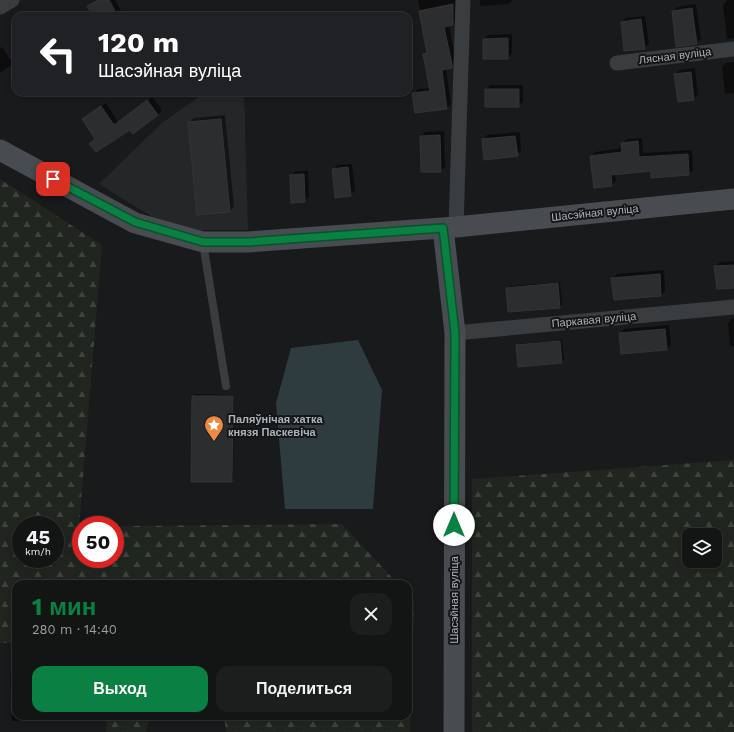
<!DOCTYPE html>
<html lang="ru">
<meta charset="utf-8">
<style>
:root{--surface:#131414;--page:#1c1d1d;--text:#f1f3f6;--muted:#9d9ea0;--line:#323334;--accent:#0b8043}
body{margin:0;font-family:"Work Sans",sans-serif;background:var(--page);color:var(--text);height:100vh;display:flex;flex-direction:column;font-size:15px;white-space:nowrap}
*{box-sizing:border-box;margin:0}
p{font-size:13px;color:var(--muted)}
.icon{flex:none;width:22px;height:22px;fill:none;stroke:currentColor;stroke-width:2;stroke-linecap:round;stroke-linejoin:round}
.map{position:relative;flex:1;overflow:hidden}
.details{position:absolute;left:12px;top:580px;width:400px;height:140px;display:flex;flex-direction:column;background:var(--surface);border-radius:12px;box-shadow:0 2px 10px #0003,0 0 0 1px var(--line)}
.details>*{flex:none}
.top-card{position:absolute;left:12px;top:12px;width:400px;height:84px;border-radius:12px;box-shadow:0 2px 10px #0003,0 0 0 1px var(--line);background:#202124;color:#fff;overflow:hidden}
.buttons{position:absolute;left:682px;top:528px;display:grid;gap:8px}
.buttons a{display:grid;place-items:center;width:40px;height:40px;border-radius:8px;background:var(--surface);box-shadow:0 2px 10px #0003,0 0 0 1px var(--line);font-size:20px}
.speed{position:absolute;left:12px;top:516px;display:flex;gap:8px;font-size:20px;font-weight:700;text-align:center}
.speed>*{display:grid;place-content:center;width:52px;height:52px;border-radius:50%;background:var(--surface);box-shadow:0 2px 10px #0003,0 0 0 1px var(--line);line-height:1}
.speed small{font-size:10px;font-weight:400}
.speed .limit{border:6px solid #d22;background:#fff;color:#111}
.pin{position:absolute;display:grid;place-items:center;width:34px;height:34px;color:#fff;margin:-17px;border-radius:8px;box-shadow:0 2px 6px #0006}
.me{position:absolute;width:44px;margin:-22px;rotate:0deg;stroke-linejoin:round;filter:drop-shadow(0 0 3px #0008)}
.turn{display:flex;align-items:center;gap:14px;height:84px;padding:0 20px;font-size:18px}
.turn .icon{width:52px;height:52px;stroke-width:2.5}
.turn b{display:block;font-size:28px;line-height:34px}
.round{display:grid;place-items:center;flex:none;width:42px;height:42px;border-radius:12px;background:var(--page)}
.summary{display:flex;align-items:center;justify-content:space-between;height:68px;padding:0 20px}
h1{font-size:24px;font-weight:700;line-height:30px;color:var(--accent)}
.cta{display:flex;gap:8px;margin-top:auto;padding:8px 20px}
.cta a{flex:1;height:46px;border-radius:12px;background:var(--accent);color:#fff;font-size:16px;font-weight:700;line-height:46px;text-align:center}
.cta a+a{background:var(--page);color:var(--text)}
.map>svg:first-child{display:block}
.built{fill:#252628}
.forest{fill:url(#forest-firs);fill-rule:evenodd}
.water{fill:#2f3c3f}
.shadow{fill:#0007}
.building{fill:#2c2d2f;stroke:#333437}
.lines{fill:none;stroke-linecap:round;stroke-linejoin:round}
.lane{stroke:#3a3d40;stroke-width:8}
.street{stroke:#3a3d40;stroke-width:15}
.secondary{stroke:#484c50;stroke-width:21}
.route-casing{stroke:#07532c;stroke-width:10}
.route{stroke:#0b8043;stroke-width:7}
.labels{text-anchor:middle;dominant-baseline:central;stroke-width:4;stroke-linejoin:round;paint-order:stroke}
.street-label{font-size:11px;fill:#acb4ba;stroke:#141516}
.poi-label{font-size:11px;font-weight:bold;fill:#acb4ba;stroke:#141516;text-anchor:start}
</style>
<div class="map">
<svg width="734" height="732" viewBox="0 0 734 732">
<defs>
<pattern id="forest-firs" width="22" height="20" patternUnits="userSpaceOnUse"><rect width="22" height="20" fill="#20261f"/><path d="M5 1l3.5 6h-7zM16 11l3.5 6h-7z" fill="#3e433d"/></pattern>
</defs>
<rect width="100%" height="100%" fill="#191a1b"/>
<!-- built -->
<path class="built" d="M206 92H244L248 230H199L159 221 99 184 162 123Z"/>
<!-- forest -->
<path class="forest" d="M0 179 102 245 79 526H81V559H115V526L342 524 398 584H16V643H0ZM21 525H55V559H21Z
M734 460V732H472V479ZM689 535H715V561H689Z
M408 595 414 601 410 732H226L224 716H408Z
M107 716H150L146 732H106Z"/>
<!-- water -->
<path class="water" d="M358 340 382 390 373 509H285L276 403 291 348Z"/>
<!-- shadow -->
<path class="shadow" d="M96 0H115L124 16H94L88 6Z
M418 0H457V20L453 24 449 25 456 63 451 67 446 68 451 104 447 108 413 94 418 89 431 88 424 55 428 51Z
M480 0H513L509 4 480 6Z
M727 0H734V38L727 39 723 5Z
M696 4 701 39 696 43 673 11 677 7Z
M645 16 649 44 644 48 622 22 626 18Z
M512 34V53L508 58H484V39L488 35Z
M2 47 13 64 0 73V48Z
M734 62V93L725 94 722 67 726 63Z
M695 68 698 94 694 99 679 100 675 74 680 70Z
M490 85H523V102L518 106 486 90Z
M152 97 162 110 158 115 130 128 96 139 83 119 106 103 118 122Z
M225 115 234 207 230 211 198 214 189 122 194 118Z
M444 131 445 167 441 171 421 136 425 132Z
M520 132 521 151 517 155 483 140 487 135Z
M642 138 643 153 692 150 693 170 689 174 652 169 615 174 616 181 612 185 591 156 595 152 623 148 622 144 627 139Z
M352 164 355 191 350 195 333 170 337 165Z
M296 171H308L309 197 304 201 291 175Z
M734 261V287L715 267 720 262Z
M664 270 665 291 661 295 614 299 612 278 617 274Z
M560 282 562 305 560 307 507 288 509 286Z
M732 318H734V346H730L728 323Z
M669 325 671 345 667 349 622 353 620 334 624 329Z
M562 340 564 360 562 362 517 346 519 344Z
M195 394 234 395 233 479 231 481 193 396Z
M15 669 16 716H39L34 720 12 721 10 673Z"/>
<!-- building -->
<path class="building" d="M98 0H109L118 16H93L87 6Z
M453 4V25L444 27 452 64V68L442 70 447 109 415 113 412 93 430 91 423 54 427 53 419 11Z
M692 8 697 44 676 47 672 11Z
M641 19 645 49 624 51 621 22Z
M508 38V59H483V39Z
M691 72 694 100 678 102 674 74Z
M485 89H519V107H485Z
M147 100 158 115 133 134 130 130 96 152 89 144 95 139 82 119 101 106 114 125Z
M221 119 230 212 197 215 188 122Z
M440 135 441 172H421L420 136Z
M515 136 518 156 484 160 482 139Z
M638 141 639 157 688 154 689 175 651 178V171L611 175 612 186 594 188 590 156 622 152 621 143Z
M348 167 351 196 335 198 332 169Z
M304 174 305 202 291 203 290 175Z
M734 265V288L717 289 714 266Z
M660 274 661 296 614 300 611 278Z
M558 283 560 308 508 312 506 288Z
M665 329 667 350 621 354 619 333Z
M560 341 562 363 518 367 516 345Z
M192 396H233L232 482H191Z"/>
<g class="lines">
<!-- lane -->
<path class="lane" d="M203 243 226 386"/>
<!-- street -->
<path class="street" d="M0 7 12 0
M617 63 734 49
M456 227 463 0
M455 333 734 307"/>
<!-- secondary -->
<path class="secondary" d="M0 150 135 223 203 242H248L456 227 734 199
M443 228 455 333 454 732"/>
</g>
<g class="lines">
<defs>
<path id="route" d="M53 179 135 222 203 242H248L443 228 455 333 454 525"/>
</defs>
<!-- route casing -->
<use href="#route" class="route-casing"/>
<!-- route -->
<use href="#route" class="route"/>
</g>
<!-- icons -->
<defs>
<symbol id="sight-pin" viewBox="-11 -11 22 30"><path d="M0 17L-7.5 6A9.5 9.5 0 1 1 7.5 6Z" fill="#ec8a41" stroke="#141516"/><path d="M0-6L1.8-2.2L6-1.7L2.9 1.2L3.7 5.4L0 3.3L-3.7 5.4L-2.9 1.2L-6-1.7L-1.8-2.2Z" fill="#fff"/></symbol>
</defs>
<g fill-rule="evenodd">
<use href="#sight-pin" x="203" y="414" width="22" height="30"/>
</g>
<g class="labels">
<!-- street labels -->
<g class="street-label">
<text transform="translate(675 56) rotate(-7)">Лясная вуліца</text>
<text transform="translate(595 213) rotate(-6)">Шасэйная вуліца</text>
<text transform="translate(594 320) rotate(-5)">Паркавая вуліца</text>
<text transform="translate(454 600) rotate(-90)">Шасэйная вуліца</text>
</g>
<!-- poi labels -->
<g class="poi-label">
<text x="228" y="419">Паляўнічая хатка<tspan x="228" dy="13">князя Паскевіча</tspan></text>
</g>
</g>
</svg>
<div class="buttons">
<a><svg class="icon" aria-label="layers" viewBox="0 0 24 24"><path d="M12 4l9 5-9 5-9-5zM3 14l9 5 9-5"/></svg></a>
</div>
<div class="speed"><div>45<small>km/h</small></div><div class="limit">50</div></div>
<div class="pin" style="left:53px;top:179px;background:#d93025"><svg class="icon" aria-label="arrive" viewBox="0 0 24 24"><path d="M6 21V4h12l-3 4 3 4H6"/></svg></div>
<svg class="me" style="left:454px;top:525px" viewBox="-20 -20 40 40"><circle r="19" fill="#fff"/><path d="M0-13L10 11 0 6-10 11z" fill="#0b8043"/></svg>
<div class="top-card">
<div class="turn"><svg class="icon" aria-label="left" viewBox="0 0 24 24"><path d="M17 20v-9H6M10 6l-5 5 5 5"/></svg><div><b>120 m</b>Шасэйная вуліца</div></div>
</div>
<section class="details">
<div class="summary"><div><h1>1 мин</h1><p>280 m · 14:40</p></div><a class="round"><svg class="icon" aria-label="close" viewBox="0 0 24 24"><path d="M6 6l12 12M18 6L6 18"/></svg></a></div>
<div class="cta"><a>Выход</a><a>Поделиться</a></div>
</section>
</div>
